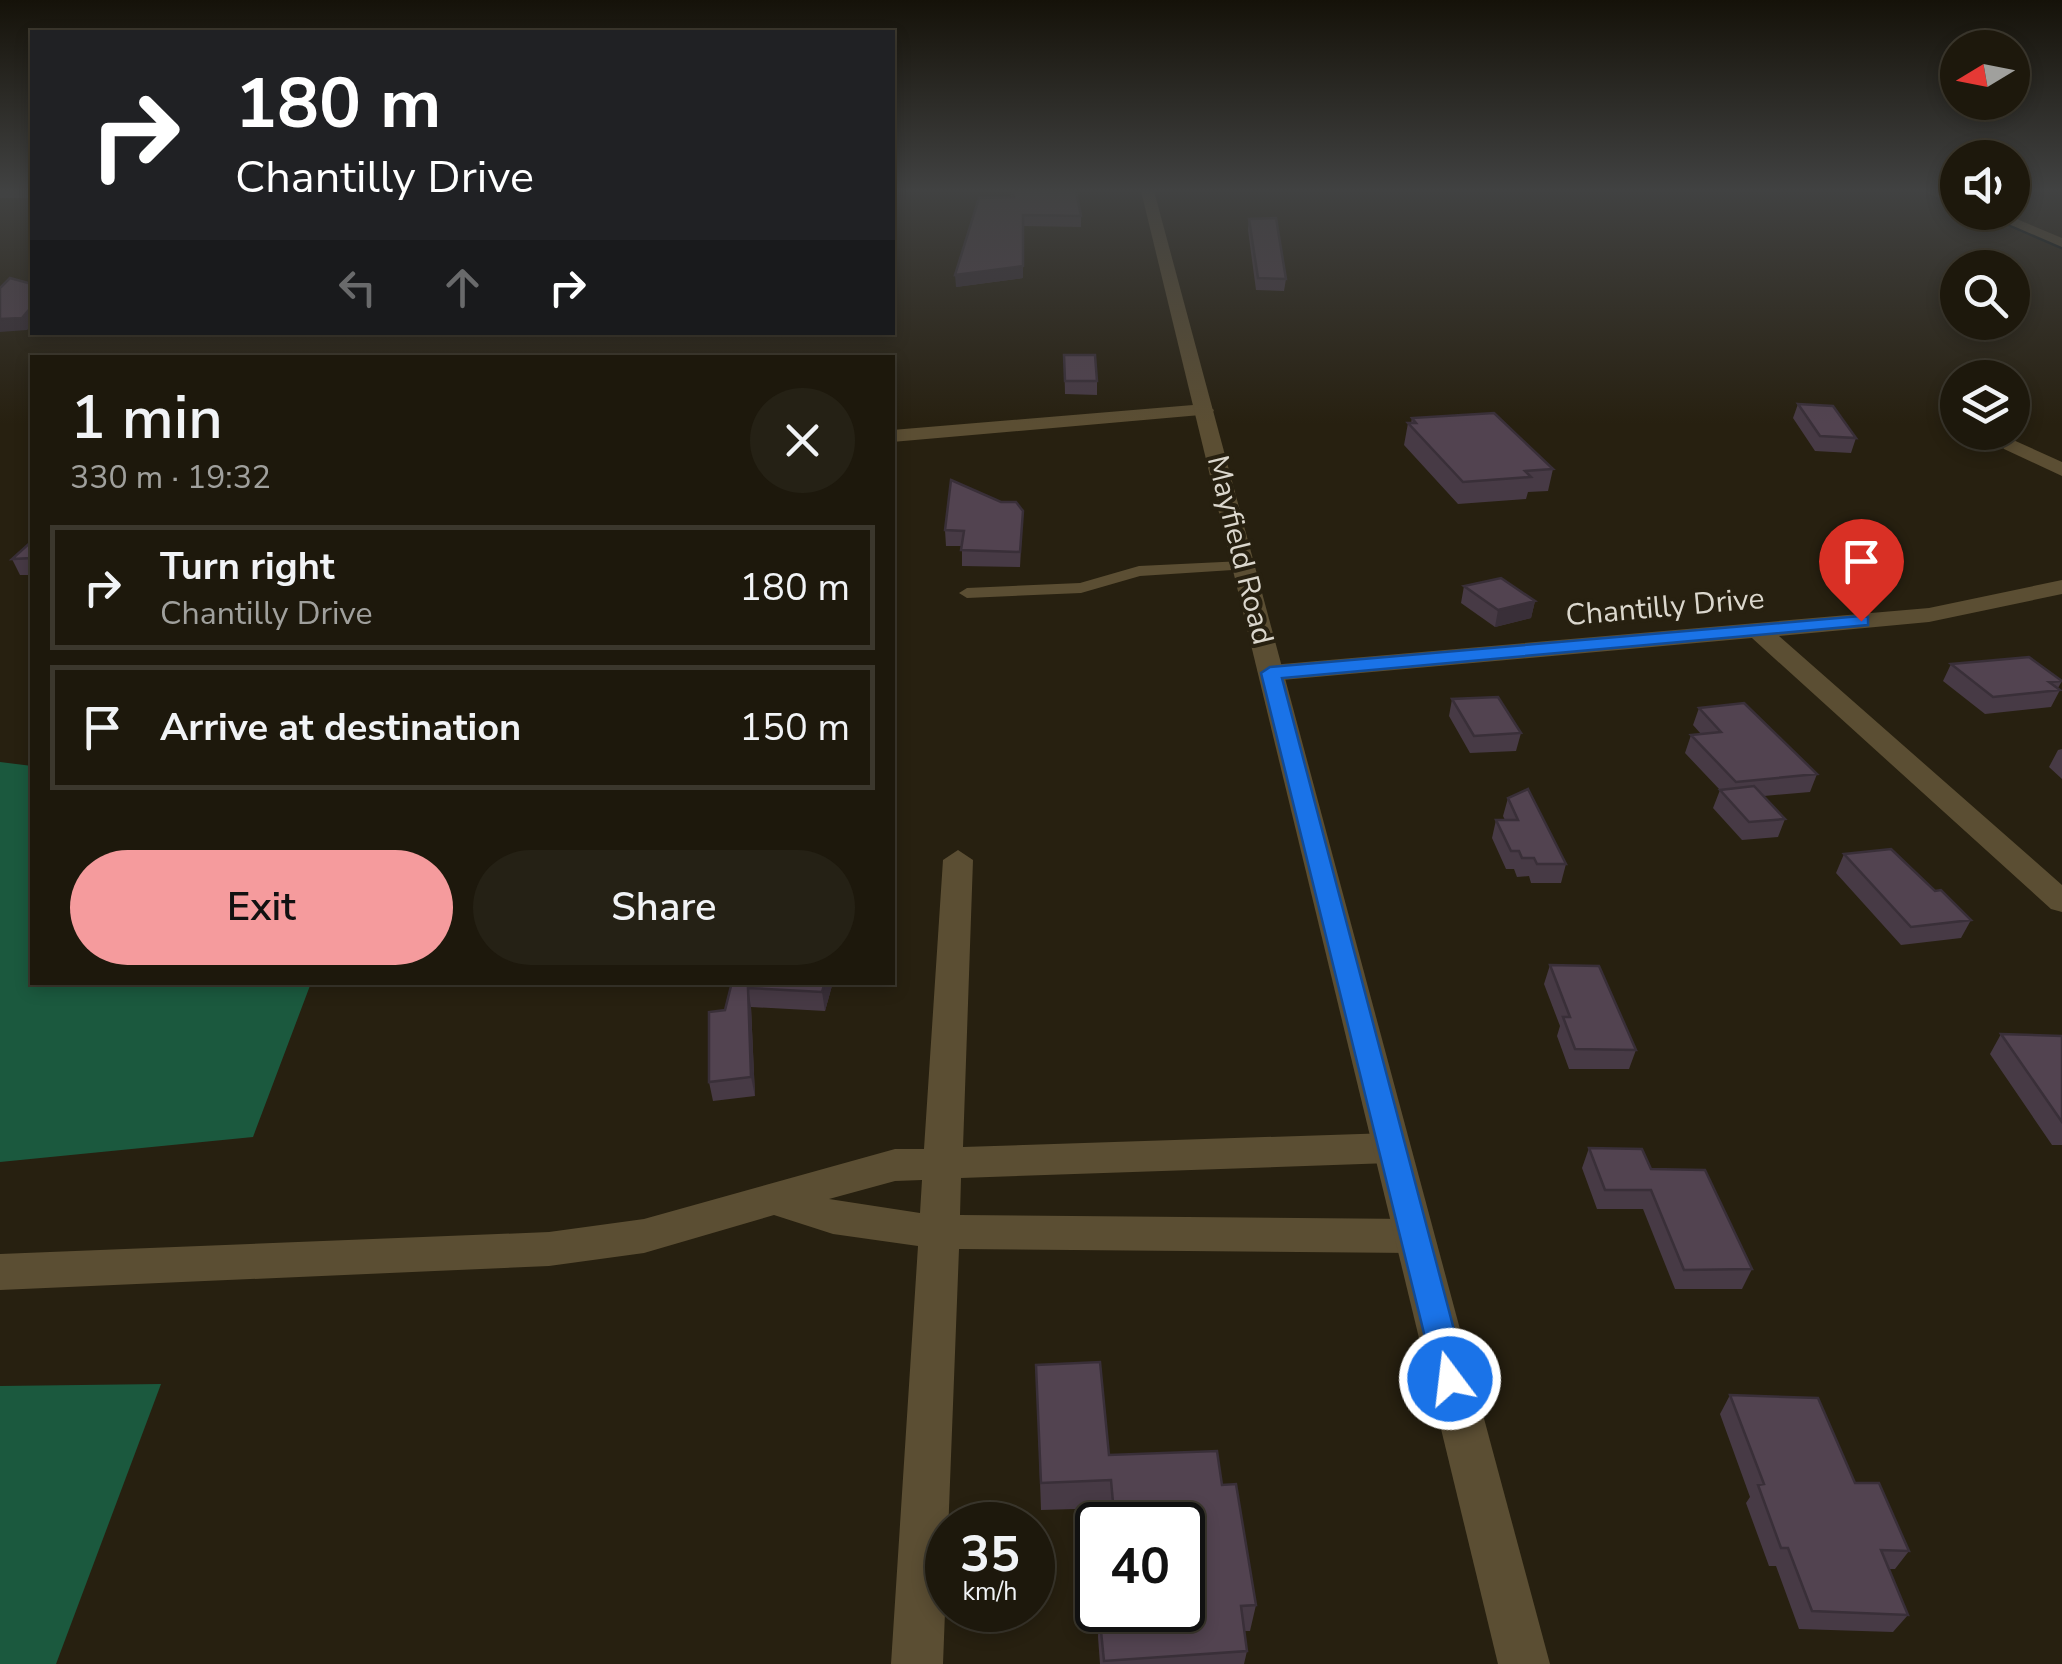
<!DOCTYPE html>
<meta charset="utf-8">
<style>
:root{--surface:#1d180c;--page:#252115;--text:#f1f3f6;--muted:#a0a09d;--line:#3b372d;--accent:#f59b9d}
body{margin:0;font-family:"Nunito Sans",sans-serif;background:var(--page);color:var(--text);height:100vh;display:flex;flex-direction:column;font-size:38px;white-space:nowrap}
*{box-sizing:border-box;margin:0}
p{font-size:32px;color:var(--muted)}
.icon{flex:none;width:55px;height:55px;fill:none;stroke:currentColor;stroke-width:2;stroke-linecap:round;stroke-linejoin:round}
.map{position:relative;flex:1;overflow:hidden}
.sheet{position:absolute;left:30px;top:355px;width:865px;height:630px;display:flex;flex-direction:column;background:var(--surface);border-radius:0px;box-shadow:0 5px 15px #0003,0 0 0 2px var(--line)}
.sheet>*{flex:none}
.hud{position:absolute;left:30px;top:30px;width:865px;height:305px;border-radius:0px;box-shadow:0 5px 15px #0003,0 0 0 2px var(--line);background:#202124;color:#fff;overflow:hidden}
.needle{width:65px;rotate:260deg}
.fabs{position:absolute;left:1940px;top:30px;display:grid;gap:20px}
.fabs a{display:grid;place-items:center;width:90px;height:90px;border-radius:50%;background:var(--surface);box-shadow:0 5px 15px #0003,0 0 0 2px var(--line);font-size:50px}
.speed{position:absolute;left:925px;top:1502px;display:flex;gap:20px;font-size:50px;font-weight:700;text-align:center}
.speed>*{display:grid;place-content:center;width:130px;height:130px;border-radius:50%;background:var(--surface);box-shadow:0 5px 15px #0003,0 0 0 2px var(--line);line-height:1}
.speed small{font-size:25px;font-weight:400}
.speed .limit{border:5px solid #111;border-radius:15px;background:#fff;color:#111}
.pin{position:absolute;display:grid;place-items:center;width:85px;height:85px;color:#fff;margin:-102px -42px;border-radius:50% 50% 50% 0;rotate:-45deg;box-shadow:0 0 10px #0007}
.pin .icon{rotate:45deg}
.me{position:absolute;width:110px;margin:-55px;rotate:345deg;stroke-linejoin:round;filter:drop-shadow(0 0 8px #0008)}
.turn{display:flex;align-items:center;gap:35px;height:210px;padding:0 40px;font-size:45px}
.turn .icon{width:130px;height:130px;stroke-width:2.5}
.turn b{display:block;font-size:70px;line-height:85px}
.lanes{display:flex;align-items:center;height:95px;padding:0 40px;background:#0003;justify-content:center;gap:50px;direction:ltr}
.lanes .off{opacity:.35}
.round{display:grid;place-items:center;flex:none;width:105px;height:105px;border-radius:52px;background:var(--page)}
.head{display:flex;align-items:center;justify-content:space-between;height:170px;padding:0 40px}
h1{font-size:60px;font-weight:600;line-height:75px}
.action{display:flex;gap:20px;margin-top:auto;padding:20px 40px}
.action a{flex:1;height:115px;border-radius:60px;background:var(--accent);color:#111;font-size:40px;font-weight:600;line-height:115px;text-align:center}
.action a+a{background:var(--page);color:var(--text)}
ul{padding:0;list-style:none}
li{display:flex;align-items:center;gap:30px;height:125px;margin:0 20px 15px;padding:0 20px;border:5px solid var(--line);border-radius:0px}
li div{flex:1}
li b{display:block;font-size:38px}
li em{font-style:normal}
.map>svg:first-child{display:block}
.forest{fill:#1b593e}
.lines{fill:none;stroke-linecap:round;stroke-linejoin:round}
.stream{stroke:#030f12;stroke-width:5}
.service{fill:#5b4e33;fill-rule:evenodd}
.minor{fill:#5b4e33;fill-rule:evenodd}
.tertiary{fill:#5b4e33;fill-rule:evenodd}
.wall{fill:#473a45}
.shaded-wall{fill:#392f38}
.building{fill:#524350;stroke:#392f38;stroke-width:2.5}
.route{fill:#1a73e8;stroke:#114b97;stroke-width:2.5}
.labels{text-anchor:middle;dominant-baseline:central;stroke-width:8;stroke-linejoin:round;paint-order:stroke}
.street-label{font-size:30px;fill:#dbd7cd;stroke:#272010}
</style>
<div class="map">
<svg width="2062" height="1664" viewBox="0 0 2062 1664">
<rect width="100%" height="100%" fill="#272010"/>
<!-- forest -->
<path class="forest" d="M0 762 32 766V982L311 983 253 1137 0 1162Z
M161 1384 56 1664H0V1386Z"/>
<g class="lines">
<!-- stream -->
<path class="stream" d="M1981 212 2062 247"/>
<!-- service -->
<path class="service" d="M1243 561 1248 563V569L1140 576 1081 593 967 598 959 593 967 588 1080 583 1139 566Z"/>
<!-- minor -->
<path class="minor" d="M1928 191 1958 196V205L1929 194Z
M1981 212H2000L2062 238V247Z
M1205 404 1214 410 1212 414 892 442V430Z
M2011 439 2062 462V476L2004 449 2001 445Z
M2062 580V594L1929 622 1779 636 2062 885V912L2051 909 1752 638 1271 681 1258 673 1271 665 1929 608Z
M958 850 973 860 963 1147 1390 1133 1404 1137 1409 1148 1404 1159 1390 1163 961 1178 960 1215 1413 1219 1427 1224 1433 1236 1427 1248 1413 1253 959 1249 943 1664H891L918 1246 833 1234 774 1215 644 1253 549 1266 0 1290V1254L549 1232 644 1219 895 1149H924L943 860ZM922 1180 920 1213 829 1199 895 1181Z"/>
<!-- tertiary -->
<path class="tertiary" d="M1141 191H1154L1550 1664H1498Z"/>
</g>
<!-- wall -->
<path class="wall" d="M0 191H32V198H0Z
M1010 191H1076L1081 216V227L1023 226V278L956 287 1011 197Z
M1249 219 1286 279 1284 291 1256 290 1248 230Z
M1064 355 1097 381V395L1065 394Z
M1798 404 1856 438 1851 453 1815 451 1793 418Z
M1412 418 1553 469 1548 491 1528 492 1526 499 1458 504 1404 445 1408 423H1411Z
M1023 511 1020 567 962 566V546H946L945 530Z
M32 541V575H20L12 559Z
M1464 586 1535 601 1531 618 1495 627 1461 603Z
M1951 664 2062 681 2058 688 2060 690 2051 707 1985 714 1943 681Z
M1452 699 1521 733 1516 751 1470 753 1449 716Z
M1699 708 1817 774 1810 792 1764 796 1785 819 1778 837 1742 840 1713 808 1720 790 1685 753 1691 735 1701 734 1693 725Z
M2062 749V779L2049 767 2058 750Z
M1508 798 1566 864 1561 883H1531L1529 876 1517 877 1514 869H1506L1492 838 1496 820H1505L1503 816Z
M1844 854 1971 920 1961 938 1901 945 1836 873Z
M1550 965 1636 1050 1629 1069H1569L1557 1036 1560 1026 1544 984Z
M732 982H833L825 1011 751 1007 755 1096 713 1101 709 1082Z
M2001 1034 2062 1036V1145H2052L1990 1054Z
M1589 1148 1651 1169 1752 1269 1742 1289H1675L1643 1209H1597L1582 1168Z
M1036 1365 1109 1455 1222 1485 1256 1605 1250 1631H1244L1247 1651 1244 1664H1100L1098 1637 1099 1611 1182 1610V1525H1111L1109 1508 1041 1510Z
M1730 1395 1855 1483 1909 1551 1895 1569H1889L1908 1615 1893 1632 1799 1629 1776 1566H1769L1746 1503 1750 1497 1720 1414Z"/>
<!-- shaded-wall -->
<path class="shaded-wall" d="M1023 266V278L956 287 955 275Z
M32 306V325L27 330 0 332V319Z
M1535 601 1531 618 1495 627 1498 610Z
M825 982H833L825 1011 822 992Z
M748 988 751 1007 755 1096 751 1077Z"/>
<!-- building -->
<path class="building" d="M1013 191H1076L1081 216 1023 215V266L955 275 979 198 1014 197Z
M1276 218 1286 279 1258 278 1249 219Z
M10 278 32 284V306L22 318 0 319V288Z
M1064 355H1095L1097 381H1065Z
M1798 404 1833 406 1856 438 1820 436Z
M1494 413 1553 469 1525 471 1531 477 1463 482 1408 423H1416L1412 418Z
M951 480 1001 502H1016L1023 511 1020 552 961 550 964 531 945 530Z
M32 541V558L12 559Z
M1501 578 1535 601 1498 610 1464 586Z
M2029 657 2062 681 2049 682 2060 690 1993 697 1951 664Z
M1498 697 1521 733 1474 736 1452 699Z
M1744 703 1817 774 1736 782 1691 735 1721 732 1699 708Z
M1754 786 1785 819 1749 822 1720 790Z
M1528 789 1566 864H1537L1534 858H1522L1519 851H1511L1496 820H1518L1508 798Z
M1891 849 1935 891 1941 890 1971 920 1911 927 1844 854Z
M1550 965 1599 966 1636 1050 1575 1049 1563 1017H1570Z
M732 982H825L822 992 748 988 751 1077 709 1082V1012L725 1010Z
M2001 1034 2062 1036V1122Z
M1589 1148 1642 1149 1651 1169 1705 1170 1752 1269 1684 1270 1651 1190H1605Z
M1100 1362 1109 1455 1217 1451 1222 1485 1236 1484 1256 1605 1241 1606 1247 1651 1104 1661 1099 1611 1182 1610V1525H1115L1111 1480 1041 1483 1036 1365Z
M1730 1395 1818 1398 1855 1483H1879L1909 1551 1881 1550 1908 1615 1812 1611 1788 1548H1781L1758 1485 1764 1484Z"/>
<!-- sky -->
<linearGradient id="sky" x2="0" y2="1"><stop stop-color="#151209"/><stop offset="0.45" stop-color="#414242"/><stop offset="1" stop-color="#414242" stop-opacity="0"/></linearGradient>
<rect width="2062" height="424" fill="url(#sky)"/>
<!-- route -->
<path class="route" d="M1861 616 1868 617V625L1282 678 1467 1379 1462 1390 1450 1394 1438 1390 1261 673 1270 667Z"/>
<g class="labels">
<!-- street labels -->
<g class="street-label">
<text transform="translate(1240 550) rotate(76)">Mayfield Road</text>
<text transform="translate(1665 607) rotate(-5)">Chantilly Drive</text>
</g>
</g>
</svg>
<div class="fabs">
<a><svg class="needle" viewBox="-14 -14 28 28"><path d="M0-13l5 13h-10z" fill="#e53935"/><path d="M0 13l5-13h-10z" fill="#a0a09d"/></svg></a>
<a><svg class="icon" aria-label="sound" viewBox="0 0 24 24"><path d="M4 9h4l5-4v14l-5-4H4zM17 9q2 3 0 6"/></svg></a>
<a><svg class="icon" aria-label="search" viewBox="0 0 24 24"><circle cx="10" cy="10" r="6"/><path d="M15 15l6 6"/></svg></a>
<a><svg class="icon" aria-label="layers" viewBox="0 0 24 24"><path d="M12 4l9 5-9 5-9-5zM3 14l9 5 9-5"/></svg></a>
</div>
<div class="speed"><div>35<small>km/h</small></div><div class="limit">40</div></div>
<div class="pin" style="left:1861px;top:621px;background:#d93025"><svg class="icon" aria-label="arrive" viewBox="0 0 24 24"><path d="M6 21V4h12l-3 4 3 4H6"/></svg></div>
<svg class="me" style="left:1450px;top:1379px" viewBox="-20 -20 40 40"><circle r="17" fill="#1a73e8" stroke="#fff" stroke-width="3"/><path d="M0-11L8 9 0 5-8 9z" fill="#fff"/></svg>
<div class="hud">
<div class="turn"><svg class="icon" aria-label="right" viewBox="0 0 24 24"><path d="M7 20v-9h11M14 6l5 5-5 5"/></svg><div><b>180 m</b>Chantilly Drive</div></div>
<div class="lanes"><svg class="icon off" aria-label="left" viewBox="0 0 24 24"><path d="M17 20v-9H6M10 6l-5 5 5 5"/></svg><svg class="icon off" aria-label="ahead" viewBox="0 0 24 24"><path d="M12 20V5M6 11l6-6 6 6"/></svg><svg class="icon" aria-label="right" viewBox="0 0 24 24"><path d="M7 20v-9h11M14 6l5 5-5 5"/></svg></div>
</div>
<section class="sheet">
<div class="head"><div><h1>1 min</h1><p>330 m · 19:32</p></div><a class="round"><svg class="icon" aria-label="close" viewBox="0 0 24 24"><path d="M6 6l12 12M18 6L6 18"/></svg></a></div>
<ul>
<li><svg class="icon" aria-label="right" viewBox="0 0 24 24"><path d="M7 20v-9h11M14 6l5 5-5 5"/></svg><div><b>Turn right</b><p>Chantilly Drive</p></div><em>180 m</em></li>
<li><svg class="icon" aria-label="arrive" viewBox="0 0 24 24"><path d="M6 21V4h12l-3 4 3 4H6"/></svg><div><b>Arrive at destination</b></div><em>150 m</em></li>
</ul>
<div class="action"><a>Exit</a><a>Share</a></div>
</section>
</div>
